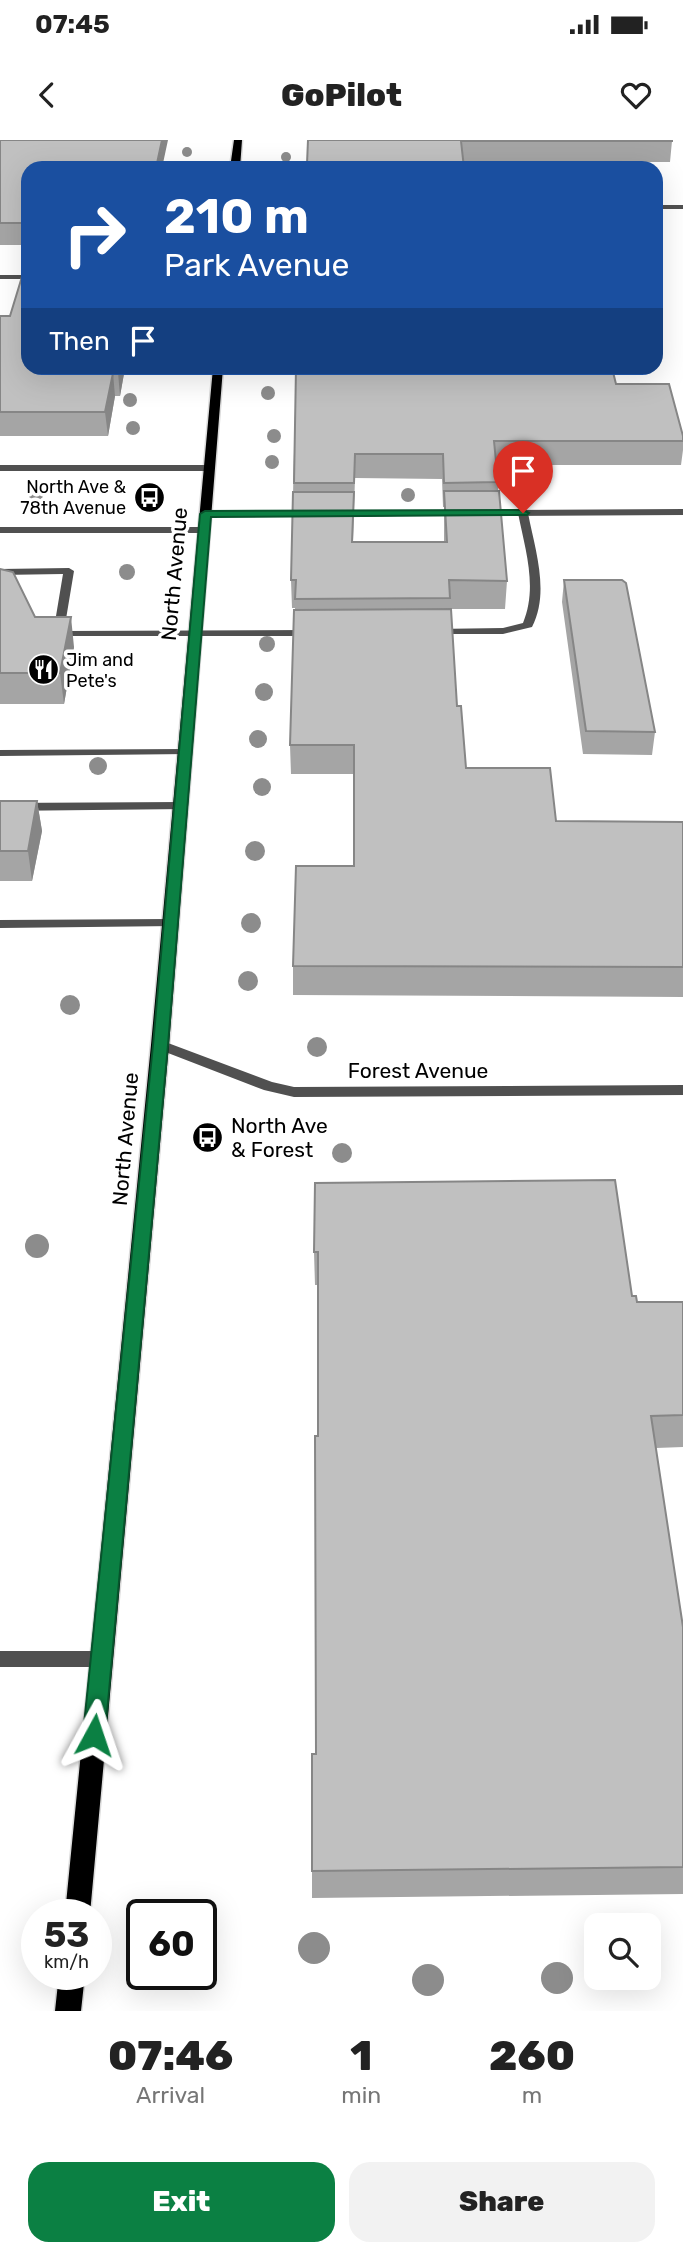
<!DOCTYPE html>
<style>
:root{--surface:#fff;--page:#f2f2f2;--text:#222;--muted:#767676;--accent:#0b8043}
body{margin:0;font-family:Rubik,sans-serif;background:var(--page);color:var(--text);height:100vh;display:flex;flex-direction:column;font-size:26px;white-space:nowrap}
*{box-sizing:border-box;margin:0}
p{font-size:23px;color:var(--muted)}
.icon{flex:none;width:38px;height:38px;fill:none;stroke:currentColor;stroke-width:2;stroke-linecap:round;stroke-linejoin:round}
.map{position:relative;height:1871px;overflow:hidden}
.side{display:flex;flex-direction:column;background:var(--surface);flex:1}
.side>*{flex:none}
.guide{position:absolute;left:21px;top:21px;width:642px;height:214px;border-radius:21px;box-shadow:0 7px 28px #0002;background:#1a4fa0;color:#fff;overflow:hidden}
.buttons{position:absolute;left:584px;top:1773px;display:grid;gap:14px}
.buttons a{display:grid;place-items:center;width:77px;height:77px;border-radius:14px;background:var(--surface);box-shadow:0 7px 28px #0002;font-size:35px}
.speed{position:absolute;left:21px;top:1759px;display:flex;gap:14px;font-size:35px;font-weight:700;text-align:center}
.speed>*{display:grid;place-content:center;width:91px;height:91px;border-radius:50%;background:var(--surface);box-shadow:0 7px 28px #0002;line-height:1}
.speed small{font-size:18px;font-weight:400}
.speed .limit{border:4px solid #111;border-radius:10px;background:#fff;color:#111}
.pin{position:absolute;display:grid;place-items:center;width:60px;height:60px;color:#fff;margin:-72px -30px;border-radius:50% 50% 50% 0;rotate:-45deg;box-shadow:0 0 7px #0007}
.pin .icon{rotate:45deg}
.me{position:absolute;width:77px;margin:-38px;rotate:5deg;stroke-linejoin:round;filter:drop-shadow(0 0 5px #0008)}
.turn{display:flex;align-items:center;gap:24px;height:147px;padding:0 28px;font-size:32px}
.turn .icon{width:91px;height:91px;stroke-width:2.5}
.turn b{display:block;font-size:49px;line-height:60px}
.then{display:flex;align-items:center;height:66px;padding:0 28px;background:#0003;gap:14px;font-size:26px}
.eta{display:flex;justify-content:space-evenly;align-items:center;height:119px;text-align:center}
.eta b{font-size:42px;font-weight:800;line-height:49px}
.action{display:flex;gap:14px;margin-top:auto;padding:14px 28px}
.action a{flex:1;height:80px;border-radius:21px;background:var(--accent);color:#fff;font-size:28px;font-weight:800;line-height:80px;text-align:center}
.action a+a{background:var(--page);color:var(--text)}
.status{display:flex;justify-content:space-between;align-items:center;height:49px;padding:0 35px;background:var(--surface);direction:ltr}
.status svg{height:19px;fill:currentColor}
header{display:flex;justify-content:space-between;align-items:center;height:91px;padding:0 28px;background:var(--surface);font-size:32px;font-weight:800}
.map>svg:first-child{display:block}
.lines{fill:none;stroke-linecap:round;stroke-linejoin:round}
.primary-casing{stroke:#dbdbdb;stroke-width:3}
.service{fill:#505050;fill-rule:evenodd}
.minor{fill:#505050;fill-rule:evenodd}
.primary{fill:#000;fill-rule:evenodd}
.tree{fill:#8c8c8c}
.wall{fill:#a5a5a5;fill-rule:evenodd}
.shaded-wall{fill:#868686}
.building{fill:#c0c0c0;stroke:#868686;stroke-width:2}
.route{fill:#0b8043;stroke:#07532c;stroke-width:2}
.labels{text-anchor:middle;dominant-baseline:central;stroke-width:7;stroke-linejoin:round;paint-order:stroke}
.far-poi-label{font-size:18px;fill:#000;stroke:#fff;text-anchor:end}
.street-label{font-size:21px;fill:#000;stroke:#fff}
.poi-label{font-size:21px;fill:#000;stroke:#fff;text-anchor:start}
</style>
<div class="status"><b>07:45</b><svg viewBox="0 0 49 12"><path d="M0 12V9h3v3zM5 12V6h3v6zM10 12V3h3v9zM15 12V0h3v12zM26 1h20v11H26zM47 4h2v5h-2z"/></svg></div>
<header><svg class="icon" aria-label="back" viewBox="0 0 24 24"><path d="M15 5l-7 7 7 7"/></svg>GoPilot<svg class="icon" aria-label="heart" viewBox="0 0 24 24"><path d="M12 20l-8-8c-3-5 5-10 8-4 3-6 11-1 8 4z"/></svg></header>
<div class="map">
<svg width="683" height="1871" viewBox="0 0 683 1871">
<rect width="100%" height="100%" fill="#fff"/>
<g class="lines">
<defs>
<path id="primary" d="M234 0H242L240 28H230Z
M213 228H223L169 905 90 1774H65L151 905Z
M59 1834H85L81 1871H55Z"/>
</defs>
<!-- primary casing -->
<use href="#primary" class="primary-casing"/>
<!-- service -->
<path class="service" d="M0 325H209L214 328 209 331H0Z
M523 370 528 373C535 410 550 452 532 487L503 494H431L430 492 435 489 503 488 523 483C538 447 525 409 518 373Z
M69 428 74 431 64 491 313 490 318 493 313 496H54L53 494 63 434 0 435V429Z
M185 609 191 612 189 614 0 616V610Z
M182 662 186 663 188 666 186 669 0 671V663Z"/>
<!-- minor -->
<path class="minor" d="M656 65H683V69H656Z
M0 135H28V139H0Z
M683 369V375L485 376 480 373 485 370Z
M461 370 466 373 464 375 334 377 329 374 334 371Z
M311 371 316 374 314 376 205 377 200 374 205 371Z
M0 387H204L209 390 204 393H0Z
M171 779 176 780 177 783 176 786 0 788V780Z
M160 900 272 942 294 947 683 945V955L294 957 264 950 155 908 153 905Z
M0 1511H101L107 1513 110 1519 107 1525 101 1527H0Z"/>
<!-- primary -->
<use href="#primary" class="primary"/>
</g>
<!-- trees -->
<g class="tree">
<circle cx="187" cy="12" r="5"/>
<circle cx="286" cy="17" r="5"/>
<circle cx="268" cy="253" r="7"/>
<circle cx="130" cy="260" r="7"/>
<circle cx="133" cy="288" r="7"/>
<circle cx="274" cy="296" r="7"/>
<circle cx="272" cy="322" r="7"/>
<circle cx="36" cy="355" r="7"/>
<circle cx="408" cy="355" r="7"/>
<circle cx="127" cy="432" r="8"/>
<circle cx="267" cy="504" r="8"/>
<circle cx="264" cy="552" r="9"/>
<circle cx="258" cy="599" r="9"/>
<circle cx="98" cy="626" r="9"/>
<circle cx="262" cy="647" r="9"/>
<circle cx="255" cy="711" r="10"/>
<circle cx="251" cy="783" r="10"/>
<circle cx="248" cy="841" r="10"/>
<circle cx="70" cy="865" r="10"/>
<circle cx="317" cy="907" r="10"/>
<circle cx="342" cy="1013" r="10"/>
<circle cx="37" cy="1106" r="12"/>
<circle cx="314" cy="1808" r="16"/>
<circle cx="557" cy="1838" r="16"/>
<circle cx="428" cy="1840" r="16"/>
</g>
<!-- wall -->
<path class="wall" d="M0 0 28 28V105H0Z
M308 0 672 1 670 22H463L464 28H307Z
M0 176 28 228H125L120 256H115L108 296H0Z
M296 228 616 244 683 296V310L681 325H497L498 342V351L507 441 505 469H450L457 566 466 628 556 681 683 682V857L293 855V826L354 726V634H291L290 605 295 470V468H292L291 440ZM355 338 442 339 443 367H444V402H353Z
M0 429 35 477 74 507 64 564H0Z
M564 440 655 592 652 615 583 614 562 462Z
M0 661H37L42 691 32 741H0Z
M314 1112 632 1156 637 1162H683V1307L656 1308 683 1487V1754L312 1758V1731L316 1614 318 1145H315Z"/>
<!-- shaded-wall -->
<path class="shaded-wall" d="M162 0H168L162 28H156Z
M119 228H125L120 256 118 232Z
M113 233 115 256 108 296 105 272Z
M71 477 74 507 64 564 60 533Z
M37 661 42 691 32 741 28 711Z"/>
<!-- building -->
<path class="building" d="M0 0H162L156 28H28V83H0Z
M308 0H672V1H461L464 28H331L332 24H307Z
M28 117V228H119L118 232 113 233 105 272H0V176H10Z
M296 228H612L616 244H669L683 296V301H494L498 342 444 343 443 314H355L354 343H294Z
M444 351H499L507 441 449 440 450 458 295 459 296 440H291L293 352H354L352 402H447Z
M0 429 13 432 35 477H71L60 533H0Z
M564 440H622L626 443 655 592 586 591Z
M451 469 457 566H461L466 628H550L556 681 683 682V827L293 826 296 726H354V605H290L294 470Z
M0 661H37L28 711H0Z
M615 1040 632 1156H636L637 1162H683V1275L651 1276 683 1487V1727L312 1731V1614H316L315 1296H318V1112H314L315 1043Z"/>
<!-- route -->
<path class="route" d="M523 370 529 373 527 375 211 377 168 905 105 1595 102 1603 94 1606 87 1603 83 1595 153 905 200 374 205 371Z"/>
<!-- icons -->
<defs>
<symbol id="bus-disc" viewBox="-11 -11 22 22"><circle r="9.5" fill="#000" stroke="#fff"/><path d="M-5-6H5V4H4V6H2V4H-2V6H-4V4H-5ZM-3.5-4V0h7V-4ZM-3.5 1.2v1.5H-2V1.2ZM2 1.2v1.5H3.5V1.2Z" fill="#fff"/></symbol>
<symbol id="restaurant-disc" viewBox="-11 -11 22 22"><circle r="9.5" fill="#000" stroke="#fff"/><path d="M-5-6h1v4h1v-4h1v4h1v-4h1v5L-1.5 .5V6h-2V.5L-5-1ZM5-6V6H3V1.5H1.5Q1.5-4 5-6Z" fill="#fff"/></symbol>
</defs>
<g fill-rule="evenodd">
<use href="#bus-disc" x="132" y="340" width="35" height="35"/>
<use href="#restaurant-disc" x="26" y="512" width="35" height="35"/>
<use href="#bus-disc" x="190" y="980" width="35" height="35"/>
</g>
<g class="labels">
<!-- far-poi labels -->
<g class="far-poi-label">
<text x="126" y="347">North Ave &amp;<tspan x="126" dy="21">78th Avenue</tspan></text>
<text x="66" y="520" text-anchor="start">Jim and<tspan x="66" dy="21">Pete's</tspan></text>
</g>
<!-- street labels -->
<g class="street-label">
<text transform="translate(174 434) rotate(-85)">North Avenue</text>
<text x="418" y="930">Forest Avenue</text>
<text transform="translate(125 999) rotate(-85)">North Avenue</text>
</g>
<!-- poi labels -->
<g class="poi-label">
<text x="231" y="985">North Ave<tspan x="231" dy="24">&amp; Forest</tspan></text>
</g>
</g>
</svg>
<div class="buttons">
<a><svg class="icon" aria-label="search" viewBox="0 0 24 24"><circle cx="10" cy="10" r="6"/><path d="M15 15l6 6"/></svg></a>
</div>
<div class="speed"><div>53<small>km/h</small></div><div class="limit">60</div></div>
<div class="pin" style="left:523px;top:373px;background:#d93025"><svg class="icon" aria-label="arrive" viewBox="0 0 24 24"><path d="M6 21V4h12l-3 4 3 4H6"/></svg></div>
<svg class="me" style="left:94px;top:1595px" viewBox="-20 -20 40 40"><path d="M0-17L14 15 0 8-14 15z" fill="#0b8043" stroke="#fff" stroke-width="4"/></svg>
<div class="guide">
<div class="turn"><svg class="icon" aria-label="right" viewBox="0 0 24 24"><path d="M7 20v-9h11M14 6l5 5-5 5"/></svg><div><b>210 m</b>Park Avenue</div></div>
<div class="then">Then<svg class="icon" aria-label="arrive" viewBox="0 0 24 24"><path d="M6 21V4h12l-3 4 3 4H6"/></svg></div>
</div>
</div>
<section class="side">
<div class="eta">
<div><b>07:46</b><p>Arrival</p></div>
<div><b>1</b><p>min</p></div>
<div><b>260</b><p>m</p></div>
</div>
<div class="action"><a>Exit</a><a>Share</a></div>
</section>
